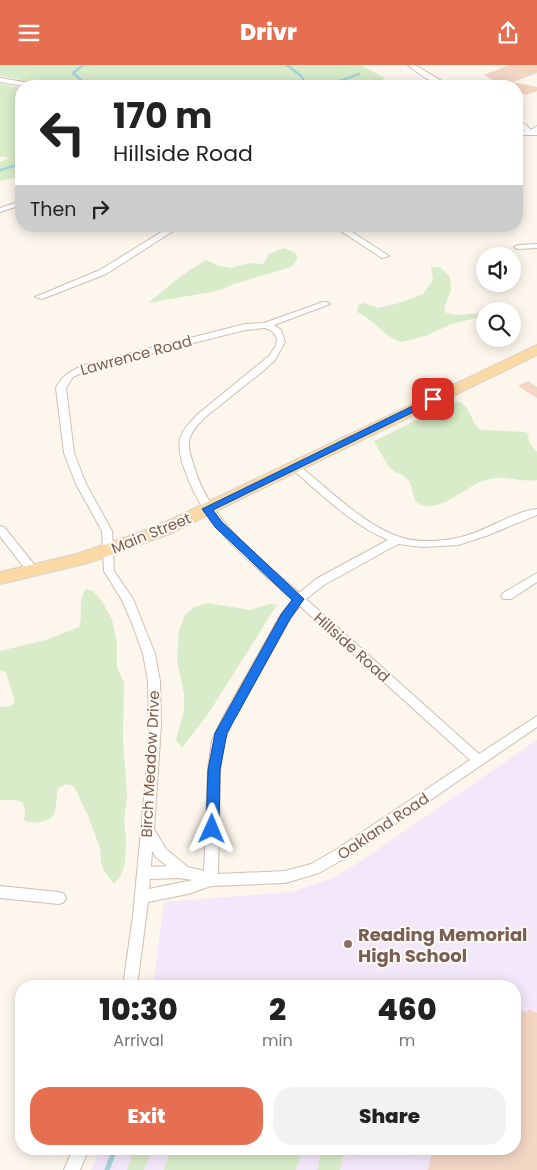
<!DOCTYPE html>
<style>
:root{--surface:#fff;--page:#f2f2f2;--text:#222;--muted:#767676;--accent:#e76f51}
body{margin:0;font-family:Poppins,sans-serif;background:var(--page);color:var(--text);height:100vh;display:flex;flex-direction:column;font-size:19px;white-space:nowrap}
*{box-sizing:border-box;margin:0}
p{font-size:16px;color:var(--muted)}
.icon{flex:none;width:28px;height:28px;fill:none;stroke:currentColor;stroke-width:2;stroke-linecap:round;stroke-linejoin:round}
.map{position:relative;flex:1;overflow:hidden}
.side{position:absolute;left:15px;top:915px;width:506px;height:175px;display:flex;flex-direction:column;background:var(--surface);border-radius:20px;box-shadow:0 2px 12px #0003}
.side>*{flex:none}
.guide{position:absolute;left:15px;top:15px;width:508px;height:152px;border-radius:20px;box-shadow:0 2px 12px #0003;background:#fff;color:var(--text);overflow:hidden}
.controls{position:absolute;left:476px;top:182px;display:grid;gap:10px}
.controls a{display:grid;place-items:center;width:45px;height:45px;border-radius:50%;background:var(--surface);box-shadow:0 2px 12px #0003;font-size:25px}
.pin{position:absolute;display:grid;place-items:center;width:42px;height:42px;color:#fff;margin:-21px;border-radius:10px;box-shadow:0 2px 8px #0006}
.me{position:absolute;width:55px;margin:-28px;rotate:1deg;stroke-linejoin:round;filter:drop-shadow(0 0 4px #0008)}
.turn{display:flex;align-items:center;gap:18px;height:105px;padding:0 15px;font-size:22px}
.turn .icon{width:65px;height:65px;stroke-width:2.5}
.turn b{display:block;font-size:35px;line-height:42px}
.then{display:flex;align-items:center;height:48px;padding:0 15px;background:#0003;gap:10px;font-size:19px}
.eta{display:flex;justify-content:space-evenly;align-items:center;height:85px;text-align:center}
.eta b{font-size:30px;font-weight:800;line-height:35px}
.action{display:flex;gap:10px;margin-top:auto;padding:10px 15px}
.action a{flex:1;height:58px;border-radius:20px;background:var(--accent);color:#fff;font-size:20px;font-weight:800;line-height:58px;text-align:center}
.action a+a{background:var(--page);color:var(--text)}
header{display:flex;justify-content:space-between;align-items:center;height:65px;padding:0 15px;background:var(--accent);color:#fff;font-size:22px;font-weight:800}
.map>svg:first-child{display:block}
.education{fill:#f3e8fa}
.green{fill:#d8ecc9}
.lines{fill:none;stroke-linecap:round;stroke-linejoin:round}
.stream-far1{stroke:#a5d3da;stroke-width:2.5}
.stream{stroke:#a5d3da;stroke-width:5}
.building{fill:#f3d5c3}
.minor-casing{stroke:#d1beb0;stroke-width:2}
.tertiary-casing{stroke:#d1beb0;stroke-width:2}
.primary-casing{stroke:#dad1cd;stroke-width:2}
.minor{fill:#fff;fill-rule:evenodd}
.tertiary{fill:#fff;fill-rule:evenodd}
.primary{fill:#fbd9a5;fill-rule:evenodd}
.route{fill:#1a73e8;stroke:#114b97}
.education-dot{fill:#8d6e63;stroke:#fffaf3;stroke-width:2}
.labels{text-anchor:middle;dominant-baseline:central;stroke-width:4;stroke-linejoin:round;paint-order:stroke}
.street-label{font-size:15px;fill:#7a5c4d;stroke:#fffaf3}
.near-education-label{font-size:18px;font-weight:bold;fill:#785e54;stroke:#fffaf3;text-anchor:start}
</style>
<header><svg class="icon" aria-label="menu" viewBox="0 0 24 24"><path d="M4 6h16M4 12h16M4 18h16"/></svg>Drivr<svg class="icon" aria-label="share" viewBox="0 0 24 24"><path d="M12 15V3M7 8l5-5 5 5M5 13v7h14v-7"/></svg></header>
<div class="map">
<svg width="537" height="1105" viewBox="0 0 537 1105">
<rect width="100%" height="100%" fill="#fdf6ec"/>
<!-- education -->
<path class="education" d="M537 675V1105H91L100 1084H515V921H153L164 837 291 827 333 813 361 796Z"/>
<!-- green -->
<path class="green" d="M0 0H360L385 13 375 21H54L0 11Z
M0 19 21 23V80L17 85 21 83V111L0 116V97L10 93 14 88 9 93 0 91Z
M283 183 294 187 298 192 293 200 288 203 237 218 217 226 148 238 181 211 206 195 219 201 231 203 249 198 262 199 265 197 268 190Z
M431 202 441 203 450 212 451 225 444 244 446 248 456 250 479 248 480 252 452 259 425 271 402 277C384 273 374 254 357 247L358 240 364 238 378 243 396 239 423 229 433 215Z
M460 337C471 342 470 358 481 365L525 367 528 369 529 377 537 387V415C512 418 504 406 476 419 459 428 434 450 416 437 412 429 413 422 408 415 404 409 394 408 389 402 387 398 374 378 374 376L449 339Z
M86 524 93 526 101 535 112 554 117 579V603L124 617 123 673 127 732 124 755 126 774 125 798 121 810 114 819 106 809 101 798 100 783 89 753 74 721 66 719 58 724C56 731 57 742 54 749 50 757 31 760 24 755 28 733 20 735 0 735V642L11 641 15 637 6 607 0 605V586L46 575 79 562C84 550 77 535 86 524Z
M208 538 250 545 270 539 277 540 208 649 182 683 176 675 184 646V629L177 595 179 566 185 550 194 542Z
M134 1084H152L144 1105H127Z
M171 1084H302L296 1105H164Z
M322 1084H345L340 1105H317Z"/>
<g class="lines">
<!-- stream-far1 -->
<path class="stream-far1" d="M83 0 73 8 88 21
M287 0 301 11 307 20 302 21
M326 21 359 9
M0 105 17 100 21 96"/>
<!-- stream -->
<path class="stream" d="M107 1105 115 1084"/>
</g>
<!-- building -->
<path class="building" d="M509 0H537V8L513 17 537 22V26L526 30 516 26V21H504L484 10Z
M528 316 537 322V333L518 321Z
M515 944 528 947 529 944 537 948V1105H428L433 1084H515Z"/>
<g class="lines">
<defs>
<path id="minor" d="M408 0H415L450 21C436 22 419 9 408 0Z
M516 54 526 60 531 65 537 61V66L532 69H528L516 59Z
M21 136V140L0 147V143Z
M171 161H181L106 209 42 234 35 232 100 205Z
M333 161H343L389 191 382 193Z
M537 179V183L518 184 514 182 518 180Z
M323 237H326L330 239 274 260 281 265 285 277 275 295 263 306 204 353C199 359 193 364 190 372 187 380 190 390 193 398 209 457 256 489 299 528L316 514 388 475C351 459 321 429 291 403L289 401 291 399H297C328 423 363 460 400 472 420 479 446 476 465 471 490 464 512 447 537 444V450L486 471 458 480 422 482 398 479 324 520 306 534 479 689 537 651V662L347 792 319 808 285 818 211 821 188 829 148 837 137 921H123L133 851 146 712 149 660 148 616 143 589 132 558 122 535 104 506 102 466 76 419 64 388 56 323C62 310 71 306 84 300L245 259 264 258ZM265 263 272 266 277 273 276 281 269 291 198 349C191 356 183 364 180 374 178 385 182 398 186 408 206 465 250 496 293 535L280 551 222 654 212 676 208 705 204 806 188 802 166 784 154 764 161 660 160 616 155 589 133 534 114 506 112 466 86 419 74 388 66 323 73 312 90 304 245 265ZM300 541 470 695 337 784 311 799 285 806 218 809 220 705 224 676 232 658 290 554ZM152 786 156 792 167 801 151 802ZM178 813 193 815 149 824 150 814Z
M0 461 4 462 37 503 38 506 37 509H29L0 471Z
M537 508V517L511 534H503L501 531 503 528Z
M0 821 59 827 64 829 66 833 64 837 59 839 0 833Z
M73 1084H89L80 1105H64Z"/>
<path id="tertiary" d="M0 13 36 19 40 21H24L0 17Z
M516 66H537V70H516Z"/>
<path id="primary" d="M537 280V290L167 470 88 498 0 519V507L77 489 155 462Z"/>
</defs>
<!-- minor casing -->
<use href="#minor" class="minor-casing"/>
<!-- tertiary casing -->
<use href="#tertiary" class="tertiary-casing"/>
<!-- primary casing -->
<use href="#primary" class="primary-casing"/>
<!-- minor -->
<use href="#minor" class="minor"/>
<!-- tertiary -->
<use href="#tertiary" class="tertiary"/>
<!-- primary -->
<use href="#primary" class="primary"/>
</g>
<!-- route -->
<path class="route" d="M433 331 436 332V336L213 445 222 457 304 534 290 554 227 668 220 705 219 764 217 768 212 770 208 768 206 764 208 705 215 668 282 548 292 535 215 462 202 444Z"/>
<!-- markers -->
<circle class="education-dot" cx="348" cy="879" r="5"/>
<g class="labels">
<!-- street labels -->
<g class="street-label">
<text transform="translate(136 290) rotate(-15)">Lawrence Road</text>
<text transform="translate(151 468) rotate(-22)">Main Street</text>
<text transform="translate(352 582) rotate(42)">Hillside Road</text>
<text transform="translate(150 699) rotate(-87)">Birch Meadow Drive</text>
<text transform="translate(383 761) rotate(-34)">Oakland Road</text>
</g>
<!-- near-education labels -->
<g class="near-education-label">
<text x="358" y="869">Reading Memorial<tspan x="358" dy="21">High School</tspan></text>
</g>
</g>
</svg>
<div class="controls">
<a><svg class="icon" aria-label="sound" viewBox="0 0 24 24"><path d="M4 9h4l5-4v14l-5-4H4zM17 9q2 3 0 6"/></svg></a>
<a><svg class="icon" aria-label="search" viewBox="0 0 24 24"><circle cx="10" cy="10" r="6"/><path d="M15 15l6 6"/></svg></a>
</div>
<div class="pin" style="left:433px;top:334px;background:#d93025"><svg class="icon" aria-label="arrive" viewBox="0 0 24 24"><path d="M6 21V4h12l-3 4 3 4H6"/></svg></div>
<svg class="me" style="left:212px;top:764px" viewBox="-20 -20 40 40"><path d="M0-17L14 15 0 8-14 15z" fill="#1a73e8" stroke="#fff" stroke-width="4"/></svg>
<div class="guide">
<div class="turn"><svg class="icon" aria-label="left" viewBox="0 0 24 24"><path d="M17 20v-9H6M10 6l-5 5 5 5"/></svg><div><b>170 m</b>Hillside Road</div></div>
<div class="then">Then<svg class="icon" aria-label="right" viewBox="0 0 24 24"><path d="M7 20v-9h11M14 6l5 5-5 5"/></svg></div>
</div>
<section class="side">
<div class="eta">
<div><b>10:30</b><p>Arrival</p></div>
<div><b>2</b><p>min</p></div>
<div><b>460</b><p>m</p></div>
</div>
<div class="action"><a>Exit</a><a>Share</a></div>
</section>
</div>
